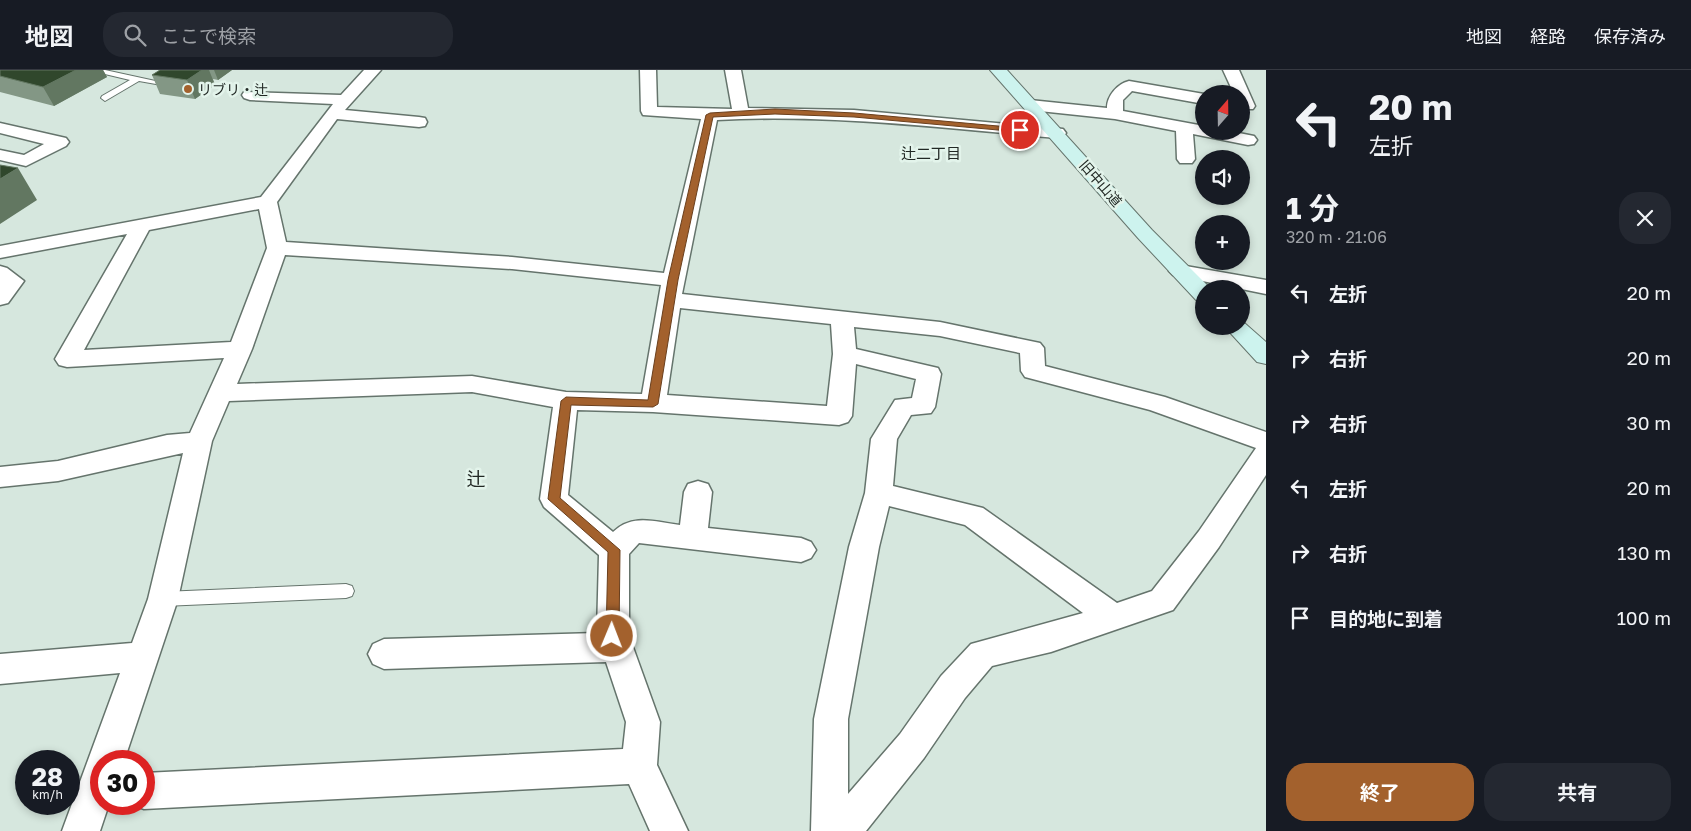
<!DOCTYPE html>
<html lang="ja">
<meta charset="utf-8">
<style>
:root{--surface:#171b24;--page:#242831;--text:#f1f3f6;--muted:#9ea1a6;--line:#363941;--accent:#a3612d}
body{margin:0;font-family:"Golos Text","Noto Sans JP",sans-serif;background:var(--page);color:var(--text);height:100vh;display:flex;flex-direction:column;font-size:19px;white-space:nowrap}
*{box-sizing:border-box;margin:0}
p{font-size:16px;color:var(--muted)}
.icon{flex:none;width:28px;height:28px;fill:none;stroke:currentColor;stroke-width:2;stroke-linecap:round;stroke-linejoin:round}
.map{position:relative;flex:1;overflow:hidden}
.drawer{display:flex;flex-direction:column;background:var(--surface);width:425px}
.drawer>*{flex:none}
.guide{background:#171b24;color:var(--text);overflow:hidden}
.needle{width:32px;rotate:20deg}
.controls{position:absolute;left:1195px;top:15px;display:grid;gap:10px}
.controls a{display:grid;place-items:center;width:55px;height:55px;border-radius:50%;background:var(--surface);box-shadow:0 2px 8px #0003;font-size:25px}
.speed{position:absolute;left:15px;top:680px;display:flex;gap:10px;font-size:25px;font-weight:700;text-align:center}
.speed>*{display:grid;place-content:center;width:65px;height:65px;border-radius:50%;background:var(--surface);box-shadow:0 2px 8px #0003;line-height:1}
.speed small{font-size:12px;font-weight:400}
.speed .limit{border:8px solid #d22;background:#fff;color:#111}
.pin{position:absolute;display:grid;place-items:center;width:42px;height:42px;color:#fff;margin:-21px;border:2px solid #fff;border-radius:50%;box-shadow:0 1px 5px #0007}
.me{position:absolute;width:55px;margin:-28px;rotate:1deg;stroke-linejoin:round;filter:drop-shadow(0 0 4px #0008)}
.turn{display:flex;align-items:center;gap:18px;height:105px;padding:0 20px;font-size:22px}
.turn .icon{width:65px;height:65px;stroke-width:2.5}
.turn b{display:block;font-size:35px;line-height:42px}
.round{display:grid;place-items:center;flex:none;width:52px;height:52px;border-radius:20px;background:var(--page)}
.head{display:flex;align-items:center;justify-content:space-between;height:85px;padding:0 20px}
h1{font-size:30px;font-weight:700;line-height:38px}
.cta{display:flex;gap:10px;margin-top:auto;padding:10px 20px}
.cta a{flex:1;height:58px;border-radius:20px;background:var(--accent);color:#fff;font-size:20px;font-weight:700;line-height:58px;text-align:center}
.cta a+a{background:var(--page);color:var(--text)}
ul{padding:0;list-style:none}
li{display:flex;align-items:center;gap:15px;height:65px;padding:0 20px}
li div{flex:1}
li b{display:block;font-size:19px}
li em{font-style:normal}
header{display:flex;align-items:center;gap:30px;box-sizing:border-box;height:70px;padding:0 25px;background:var(--surface);border-bottom:1px solid var(--line)}
header strong{font-size:24px}
nav{display:flex;gap:28px;margin-inline-start:auto;font-size:18px}
.search{width:350px;height:45px;background:var(--page);display:flex;align-items:center;gap:12px;box-sizing:border-box;padding:0 18px;border-radius:20px;color:var(--muted);font-size:19px}
main{display:flex;flex:1;min-height:0}
.map>svg:first-child{display:block}
.lines{fill:none;stroke-linecap:round;stroke-linejoin:round}
.lane-casing{stroke:#65746c;stroke-width:2}
.street-casing{stroke:#65746c;stroke-width:3}
.secondary-casing{stroke:#65746c;stroke-width:2}
.lane{fill:#fff;fill-rule:evenodd}
.street{fill:#fff;fill-rule:evenodd}
.secondary{fill:#cdf3ee;fill-rule:evenodd}
.wall{fill:#839785}
.shaded-wall{fill:#627761}
.building{fill:#30472c;stroke:#627761}
.route{fill:#a3612d;stroke:#6a3f1d}
.poi-dot{fill:#a3612d;stroke:#e3f4eb;stroke-width:2}
.labels{text-anchor:middle;dominant-baseline:central;stroke-width:5;stroke-linejoin:round;paint-order:stroke}
.far-poi-label{font-size:14px;fill:#212824;stroke:#e3f4eb;text-anchor:start}
.far-street-label{font-size:14px;fill:#212824;stroke:#e3f4eb}
.far-neighbourhood-label{font-size:15px;fill:#212824;stroke:#e3f4eb}
.quarter-label{font-size:19px;fill:#212824;stroke:#e3f4eb}
</style>
<header>
<strong>地図</strong>
<div class="search"><svg class="icon" aria-label="search" viewBox="0 0 24 24"><circle cx="10" cy="10" r="6"/><path d="M15 15l6 6"/></svg>ここで検索</div>
<nav><a>地図</a><a>経路</a><a>保存済み</a></nav>
</header>
<main>
<div class="map">
<svg width="1266" height="761" viewBox="0 0 1266 761">
<rect width="100%" height="100%" fill="#d6e7de"/>
<g class="lines">
<defs>
<path id="lane" d="M88 0H105L160 12 156 14 139 11 105 31 101 28 102 26 130 10Z
M346 514 352 516 354 521 352 526 346 528 163 536 157 534 155 529 157 524 163 522Z"/>
<path id="street" d="M364 0H381L345 40 419 47 425 48 427 52 425 56 419 57 337 49 277 132 286 172 512 187 664 203 701 49 643 45 641 41 640 0H656L657 37 732 39 725 0H741L748 38 854 40 1063 59 1066 63 1063 67 1057 68C944 58 831 44 717 50L682 224 940 252 1040 273 1044 278 1045 296 1165 327 1266 362V405L1219 477 1173 540 1051 582 992 596 965 628 924 688 866 761H811L814 649 849 477 865 423 871 369 895 330 912 328 916 309 856 294 852 346 848 352 839 355 653 342 577 340 568 425 613 462C633 443 655 452 680 455L684 422 688 414 698 411 708 414 712 422 708 458 801 468 811 472 816 480 811 488 801 492 639 473 629 484V566L660 652 657 695 688 761H650L629 714 144 739 131 734H144V703L623 679 626 652 606 592 384 599 373 594 368 584 373 574 384 569 597 563 599 485 544 437 540 429 553 337 472 322 229 331 212 371 178 529 124 691H101V734H109L100 761H62L120 603 0 614V584L132 573 148 529 183 383 58 411 0 417V397L58 391 167 365 190 363 224 288 67 297 59 295 55 289 127 164 0 188V176L261 127 333 34 250 30 244 28 242 25 244 22 341 25ZM259 139 267 178 231 272 84 280 149 160ZM285 185 512 199 661 215 642 324 566 322 472 306 237 314 252 279ZM680 238 831 254 833 284 827 336 667 325ZM854 257 940 266 1020 283 1021 301 1025 307 1150 340 1256 378 1199 461 1152 521 1117 533 983 438 893 416 897 369 911 345 931 343 935 337 941 304 938 298 856 279ZM889 436 965 455 1083 543 971 574 941 606 900 664 848 724V649L879 477Z
M1223 0H1239L1255 36 1253 39H1241V24H1234Z
M1129 11 1204 24V34L1132 21 1123 30V41L1204 56V61C1221 61 1237 62 1254 66L1257 70 1254 74 1248 75 1193 64 1195 89 1192 93H1180L1177 89 1176 61 1115 49 1030 40 1022 35 1030 30 1107 38C1107 26 1117 14 1129 11Z
M0 53 66 68 69 72 66 76 26 96 0 90V80L24 85 44 74 0 63Z
M1180 195 1266 210V224L1173 205 1169 201 1173 197Z
M0 196 7 198 24 211 8 233 0 235Z"/>
<path id="secondary" d="M990 0H1007L1152 160 1211 219H1204V232L1196 230 1138 168Z
M1241 250 1266 272V294L1257 292 1224 256H1241Z"/>
</defs>
<!-- lane casing -->
<use href="#lane" class="lane-casing"/>
<!-- street casing -->
<use href="#street" class="street-casing"/>
<!-- secondary casing -->
<use href="#secondary" class="secondary-casing"/>
<!-- lane -->
<use href="#lane" class="lane"/>
<!-- street -->
<use href="#street" class="street"/>
<!-- secondary -->
<use href="#secondary" class="secondary"/>
</g>
<!-- wall -->
<path class="wall" d="M0 0H103L107 7 54 36 0 22Z
M160 0H232L218 10 213 9 215 15 195 29 160 24 152 5Z"/>
<!-- shaded-wall -->
<path class="shaded-wall" d="M76 0H103L107 7 54 36 43 17Z
M202 0H209L215 15 195 29 187 10Z
M214 0H232L218 10Z
M18 98 37 130 0 154V109Z"/>
<!-- building -->
<path class="building" d="M0 0H76L43 17 0 6Z
M160 0H202L187 10 152 5Z
M0 95 18 98 0 109Z"/>
<!-- route -->
<path class="route" d="M775 39 854 43 1020 58 1024 60 1020 62 854 47 775 44 713 47 678 210 658 334 653 337 571 335 560 428 620 480 619 566 617 570 612 572 608 570 606 566 608 482 548 429 561 331 566 327 648 330 668 210 706 45 710 43Z"/>
<!-- markers -->
<circle class="poi-dot" cx="188" cy="19" r="5"/>
<g class="labels">
<!-- far-poi labels -->
<g class="far-poi-label">
<text x="198" y="19">リブリ・辻</text>
</g>
<!-- far-street labels -->
<g class="far-street-label">
<text transform="translate(1101 113) rotate(49)">旧中山道</text>
</g>
<!-- far-neighbourhood labels -->
<g class="far-neighbourhood-label">
<text x="931" y="83">辻二丁目</text>
</g>
<!-- quarter labels -->
<g class="quarter-label">
<text x="476" y="408">辻</text>
</g>
</g>
</svg>
<div class="controls">
<a><svg class="needle" viewBox="-14 -14 28 28"><path d="M0-13l5 13h-10z" fill="#e53935"/><path d="M0 13l5-13h-10z" fill="#9ea1a6"/></svg></a>
<a><svg class="icon" aria-label="sound" viewBox="0 0 24 24"><path d="M4 9h4l5-4v14l-5-4H4zM17 9q2 3 0 6"/></svg></a>
<a>+</a>
<a>−</a>
</div>
<div class="speed"><div>28<small>km/h</small></div><div class="limit">30</div></div>
<div class="pin" style="left:1020px;top:60px;background:#d93025"><svg class="icon" aria-label="arrive" viewBox="0 0 24 24"><path d="M6 21V4h12l-3 4 3 4H6"/></svg></div>
<svg class="me" style="left:612px;top:566px" viewBox="-20 -20 40 40"><circle r="17" fill="#a3612d" stroke="#fff" stroke-width="3"/><path d="M0-11L8 9 0 5-8 9z" fill="#fff"/></svg>
</div>
<section class="drawer">
<div class="guide">
<div class="turn"><svg class="icon" aria-label="left" viewBox="0 0 24 24"><path d="M17 20v-9H6M10 6l-5 5 5 5"/></svg><div><b>20 m</b>左折</div></div>
</div>
<div class="head"><div><h1>1 分</h1><p>320 m · 21:06</p></div><a class="round"><svg class="icon" aria-label="close" viewBox="0 0 24 24"><path d="M6 6l12 12M18 6L6 18"/></svg></a></div>
<ul>
<li><svg class="icon" aria-label="left" viewBox="0 0 24 24"><path d="M17 20v-9H6M10 6l-5 5 5 5"/></svg><div><b>左折</b></div><em>20 m</em></li>
<li><svg class="icon" aria-label="right" viewBox="0 0 24 24"><path d="M7 20v-9h11M14 6l5 5-5 5"/></svg><div><b>右折</b></div><em>20 m</em></li>
<li><svg class="icon" aria-label="right" viewBox="0 0 24 24"><path d="M7 20v-9h11M14 6l5 5-5 5"/></svg><div><b>右折</b></div><em>30 m</em></li>
<li><svg class="icon" aria-label="left" viewBox="0 0 24 24"><path d="M17 20v-9H6M10 6l-5 5 5 5"/></svg><div><b>左折</b></div><em>20 m</em></li>
<li><svg class="icon" aria-label="right" viewBox="0 0 24 24"><path d="M7 20v-9h11M14 6l5 5-5 5"/></svg><div><b>右折</b></div><em>130 m</em></li>
<li><svg class="icon" aria-label="arrive" viewBox="0 0 24 24"><path d="M6 21V4h12l-3 4 3 4H6"/></svg><div><b>目的地に到着</b></div><em>100 m</em></li>
</ul>
<div class="cta"><a>終了</a><a>共有</a></div>
</section>
</main>
